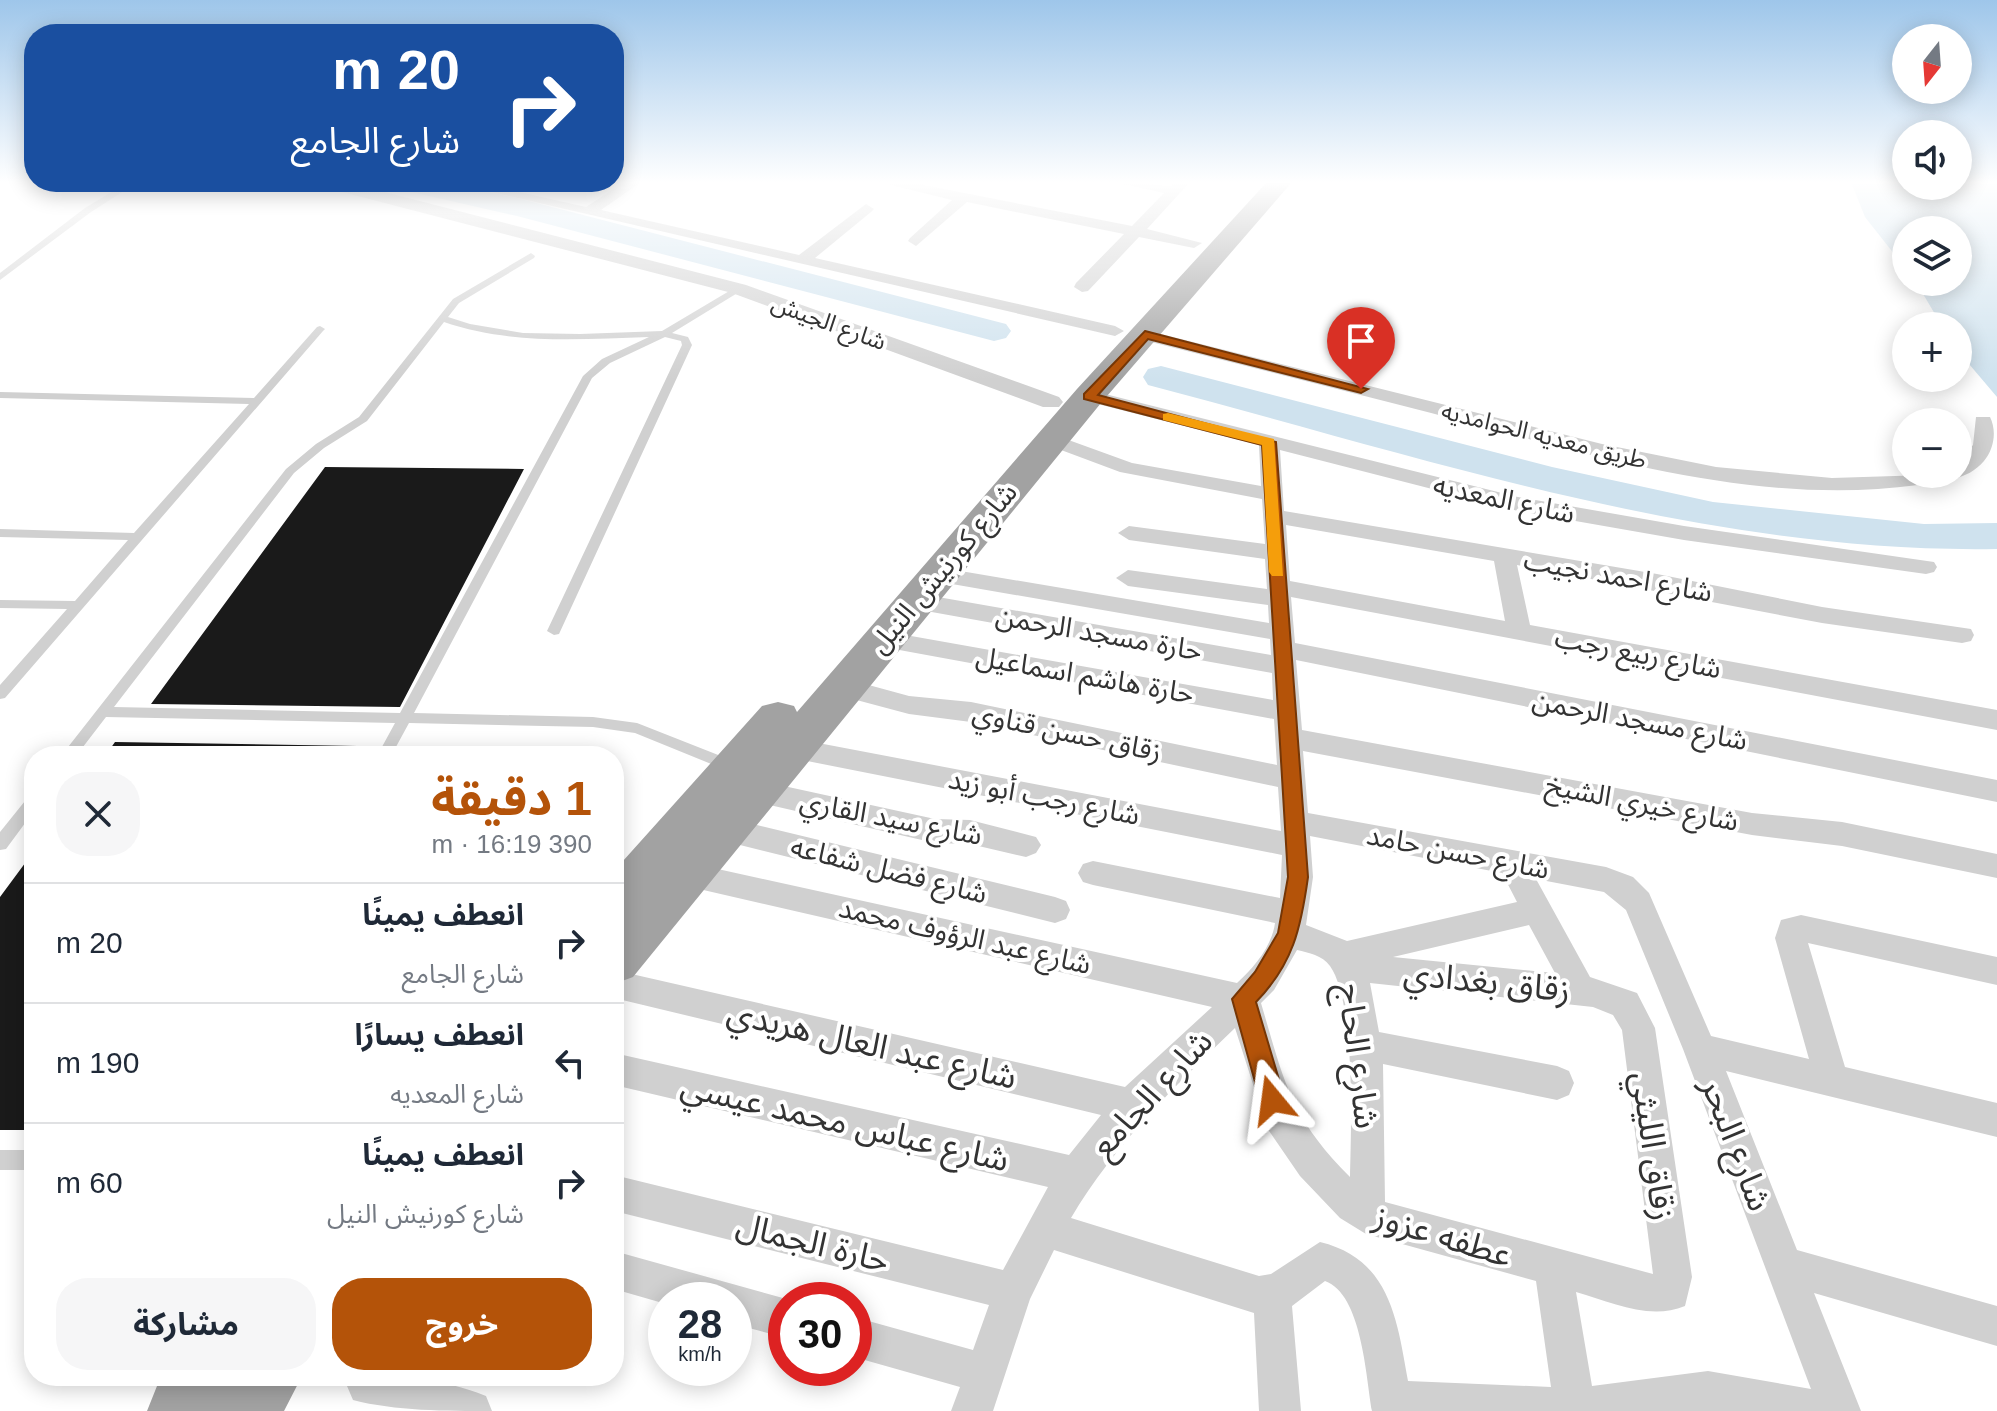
<!DOCTYPE html>
<html lang="ar">
<meta charset="utf-8">
<style>
:root{--surface:#fff;--page:#f6f6f7;--text:#1f2937;--muted:#747a83;--line:#e0e1e3;--accent:#b45309}
body{margin:0;font-family:Helvetica,"Noto Sans Arabic",sans-serif;background:var(--page);color:var(--text);direction:rtl;height:100vh;display:flex;flex-direction:column;font-size:30px;white-space:nowrap}
*{box-sizing:border-box;margin:0}
p{font-size:26px;color:var(--muted)}
.icon{flex:none;width:44px;height:44px;fill:none;stroke:currentColor;stroke-width:2;stroke-linecap:round;stroke-linejoin:round}
.map{position:relative;flex:1;overflow:hidden;direction:ltr}
.side{position:absolute;left:24px;top:746px;width:600px;height:640px;display:flex;flex-direction:column;background:var(--surface);border-radius:32px;box-shadow:0 4px 20px #0003;direction:rtl}
.side>*{flex:none}
.top-card{position:absolute;left:24px;top:24px;width:600px;height:168px;border-radius:32px;box-shadow:0 4px 20px #0003;direction:rtl;background:#1a4fa0;color:#fff;overflow:hidden}
.needle{width:52px;rotate:197deg}
.controls{position:absolute;left:1892px;top:24px;display:grid;gap:16px}
.controls a{display:grid;place-items:center;width:80px;height:80px;border-radius:50%;background:var(--surface);box-shadow:0 4px 20px #0003;font-size:40px}
.speed{position:absolute;left:648px;top:1282px;display:flex;gap:16px;font-size:40px;font-weight:700;text-align:center}
.speed>*{display:grid;place-content:center;width:104px;height:104px;border-radius:50%;background:var(--surface);box-shadow:0 4px 20px #0003;line-height:1}
.speed small{font-size:20px;font-weight:400}
.speed .limit{border:12px solid #d22;background:#fff;color:#111}
.pin{position:absolute;display:grid;place-items:center;width:68px;height:68px;color:#fff;margin:-82px -34px;border-radius:50% 50% 50% 0;rotate:-45deg;box-shadow:0 0 8px #0007}
.pin .icon{rotate:45deg}
.me{position:absolute;width:88px;margin:-44px;rotate:344deg;stroke-linejoin:round;filter:drop-shadow(0 0 6px #0008)}
.turn{display:flex;align-items:center;gap:28px;height:168px;padding:0 32px;font-size:36px}
.turn .icon{width:104px;height:104px;stroke-width:2.5}
.turn b{display:block;font-size:56px;line-height:68px}
.round{display:grid;place-items:center;flex:none;width:84px;height:84px;border-radius:32px;background:var(--page)}
.summary{display:flex;align-items:center;justify-content:space-between;height:136px;padding:0 32px}
h1{font-size:48px;font-weight:700;line-height:60px;color:var(--accent)}
.primary-button{display:flex;gap:16px;margin-top:auto;padding:16px 32px}
.primary-button a{flex:1;height:92px;border-radius:32px;background:var(--accent);color:#fff;font-size:32px;font-weight:700;line-height:92px;text-align:center}
.primary-button a+a{background:var(--page);color:var(--text)}
ul{padding:0;list-style:none}
li{display:flex;align-items:center;gap:24px;height:120px;padding:0 32px;border-top:2px solid var(--line)}
li div{flex:1}
li b{display:block;font-size:30px}
li em{font-style:normal}
.map>svg:first-child{display:block}
.water{fill:#cfe2ee}
.lines{fill:none;stroke-linecap:round;stroke-linejoin:round}
.river{fill:#cfe2ee;fill-rule:evenodd}
.building{fill:#1a1a1a}
.service{fill:#d0d0d0;fill-rule:evenodd}
.minor{fill:#d0d0d0;fill-rule:evenodd}
.tertiary{fill:#d0d0d0;fill-rule:evenodd}
.trunk{fill:#a2a2a2;fill-rule:evenodd}
.route{fill:#b45309;stroke:#753606;stroke-width:2}
.slow{fill:#f59e0b}
.labels{text-anchor:middle;dominant-baseline:central;stroke-width:8;stroke-linejoin:round;paint-order:stroke}
.far-street-label{font-size:24px;fill:#333;stroke:#fff}
.street-label{font-size:28px;fill:#333;stroke:#fff}
.near-street-label{font-size:34px;fill:#333;stroke:#fff}
</style>
<div class="map">
<svg width="1997" height="1411" viewBox="0 0 1997 1411">
<rect width="100%" height="100%" fill="#fff"/>
<!-- water -->
<path class="water" d="M1851 182H1906V186L1997 182V397L1958 351V326H1942L1916 282H1958V230H1906V269L1865 217Z"/>
<g class="lines">
<!-- river -->
<path class="river" d="M390 182H442L521 199 1006 324 1011 331 1006 338 994 341 517 216 394 188Z
M1161 366 1552 467 1713 502 1924 524 1997 523V549C1707 554 1426 458 1148 385L1143 377 1148 369Z"/>
</g>
<!-- building -->
<path class="building" d="M325 467 524 469 400 707 151 704Z
M115 742 357 746 351 756H105Z
M34 851V1130H0V897Z"/>
<g class="lines">
<!-- service -->
<path class="service" d="M128 182H138L91 212 0 280V273L85 208Z
M531 253 535 256 534 258 459 303 448 317 470 324 523 333 580 334 662 331 736 287 744 289 672 333 688 337 692 345 559 634 554 635 547 631 682 345 681 341 665 337 610 363 592 378 414 713 593 717 637 723 736 762 738 766 736 770H726L635 733 593 727 409 723 391 756H377L395 723 106 717 76 756H61L286 469 316 444 359 417 453 299ZM444 322C511 345 580 339 649 337L602 359 583 376 400 713 114 707 294 473 324 448 367 421Z
M320 326 325 329 323 331 5 698 0 699V685L67 609 0 608V600L75 601 128 540 0 537V529L134 533 249 404 0 398V392L254 398 317 327Z
M34 794V811L6 849 0 850V832L29 796Z
M0 1150H34V1170H0Z"/>
<!-- minor -->
<path class="minor" d="M448 182H475L586 207 624 182H641L601 210 799 255 866 204 874 209 871 212 815 258 1115 326 1124 331 1115 336Z
M879 182H908L1132 226 1164 193 1115 182 1171 186 1175 182H1190L1147 229 1202 243 1194 248 1139 237 1088 291 1082 292 1074 287 1076 283 1124 234 967 202 916 246 908 241 910 238 952 200Z
M1145 330 1602 444 1716 467 1832 478 1958 474V463L1973 445 1976 417H1990C1997 431 1994 449 1984 461 1967 481 1942 481 1918 485 1742 509 1565 446 1396 404 1311 382 1225 361 1139 339L1136 335Z
M1089 390 1518 497 1684 526 1934 562 1937 567 1934 572 1926 574 1684 540 1518 511 1280 450 1284 511 1657 574 1822 607 1971 629 1974 635 1971 641 1962 643 1822 623 1517 565 1530 625 1997 710V730L1291 597 1295 643 1997 780V802L1296 660 1302 730 1752 813 1842 822 1997 854V878L1842 846 1752 835 1303 751 1308 813 1606 867 1633 877 1649 893 1711 1036 1809 1059 1775 938 1781 920 1801 915 1997 957V985L1808 943 1845 1067 1997 1103V1137L1726 1071 1797 1250 1997 1306V1346L1814 1293 1861 1411H1372C1366 1377 1362 1294 1325 1281L1292 1306 1301 1411H1259L1254 1313 1054 1250 1030 1299 993 1411H951L960 1387 854 1357V1317L973 1350 989 1305 614 1211V1175L1003 1270 1048 1187 614 1085V1053L1069 1155 1101 1115 614 998V970L1125 1087 1212 1007 686 886 676 883 671 874 676 865 686 862 1237 983C1254 968 1272 946 1275 923L1093 885 1083 882 1078 873 1083 864 1093 861 1280 898 1282 855 792 758 782 755 779 748 782 741 792 738 1281 831 1278 787 971 722 909 714 834 694 830 687 834 680 843 678 909 696 971 702 1277 765 1274 719 883 647 874 645 871 639 874 633 883 631 1273 700 1272 673 915 609 903 601 915 593 1271 655 1270 639 929 580 925 575 937 567 1269 623 1268 605 1128 586 1116 578 1128 570 1267 589 1265 559 1129 540 1118 533 1129 526 1265 544 1262 499 1120 472 1045 444 1042 440 1052 434 1132 463 1261 486 1259 445 1082 400 1079 396 1082 392ZM1286 525 1494 561 1505 621 1290 581ZM1310 836 1502 873 1517 902 1347 941 1306 925 1313 877ZM1536 879 1604 892 1626 910 1683 1049 1811 1389 1708 1371 1592 1386 1576 1292C1612 1302 1649 1321 1685 1306L1692 1277 1655 1028 1637 993 1590 977ZM1529 925 1555 973 1393 957ZM1297 950C1309 953 1322 955 1330 966 1356 1003 1351 1129 1350 1177 1290 1117 1284 1081 1261 1003L1274 990ZM1370 983 1593 1007 1613 1015 1622 1030 1653 1274 1385 1202 1383 1064 1557 1100 1569 1095 1574 1083 1569 1071 1557 1066 1379 1032ZM1235 1028 1267 1128 1300 1176 1340 1218 1366 1234 1536 1281 1551 1387 1408 1381C1397 1319 1390 1259 1320 1242L1271 1274 1259 1276 1071 1218C1115 1144 1174 1087 1235 1028Z
M756 780 935 819 970 820 1036 837 1041 845 1036 853 1026 857 970 844 935 843 756 802 746 799 742 791 746 783Z
M724 817 1055 897 1066 901 1070 910 1066 919 1055 923 724 841 714 837 710 829 714 821Z
M614 1251 790 1300H786V1338L734 1324V1300H666V1304L614 1289Z
M351 1376C398 1376 442 1378 486 1396L492 1411C446 1411 395 1411 353 1400L347 1386Z"/>
<!-- tertiary -->
<path class="tertiary" d="M316 182H346L746 285 1059 397 1063 402 1059 407H1043L732 293 319 186Z"/>
<!-- trunk -->
<path class="trunk" d="M1267 182H1292L1101 403 633 977 614 984V871L762 706 778 702 794 706 797 712 1077 389Z
M166 1376H302L284 1411H147L157 1386Z"/>
</g>
<!-- sky -->
<linearGradient id="sky" x2="0" y2="1"><stop stop-color="#9ec6ea"/><stop offset="0.48" stop-color="#fff"/><stop offset="1" stop-color="#fff" stop-opacity="0"/></linearGradient>
<rect width="1997" height="380" fill="url(#sky)"/>
<!-- route -->
<path class="route" d="M1145 331 1368 389 1361 393 1148 339 1098 395 1276 442 1308 877C1301 928 1293 964 1256 1002L1285 1100 1281 1108 1272 1112 1264 1108 1260 1100 1232 999 1255 972 1278 933 1288 877 1262 445 1084 399V394Z"/>
<!-- slow -->
<path class="slow" d="M1168 413 1274 439 1283 576H1272L1269 572 1262 445 1163 420V414Z"/>
<g class="labels">
<!-- far-street labels -->
<g class="far-street-label">
<text transform="translate(829 322) rotate(20)">شارع الجيش</text>
<text transform="translate(1544 435) rotate(14)">طريق معديه الحوامديه</text>
</g>
<!-- street labels -->
<g class="street-label">
<text transform="translate(1504 499) rotate(12)">شارع المعديه</text>
<text transform="translate(943 568) rotate(-50)">شارع كورنيش النيل</text>
<text transform="translate(1618 576) rotate(10)">شارع احمد نجيب</text>
<text transform="translate(1099 633) rotate(10)">حارة مسجد الرحمن</text>
<text transform="translate(1638 653) rotate(11)">شارع ربيع رجب</text>
<text transform="translate(1085 675) rotate(10)">حارة هاشم اسماعيل</text>
<text transform="translate(1640 720) rotate(11)">شارع مسجد الرحمن</text>
<text transform="translate(1067 732) rotate(12)">زقاق حسن قناوي</text>
<text transform="translate(1044 797) rotate(11)">شارع رجب أبو زيد</text>
<text transform="translate(1642 803) rotate(11)">شارع خيري الشيخ</text>
<text transform="translate(891 818) rotate(11)">شارع سيد القاري</text>
<text transform="translate(1458 852) rotate(11)">شارع حسن حامد</text>
<text transform="translate(889 870) rotate(14)">شارع فضل شفاعه</text>
<text transform="translate(965 936) rotate(13)">شارع عبد الرؤوف محمد</text>
</g>
<!-- near-street labels -->
<g class="near-street-label">
<text transform="translate(1487 981) rotate(6)">زقاق بغدادي</text>
<text transform="translate(872 1044) rotate(13)">شارع عبد العال هريدي</text>
<text transform="translate(1359 1056) rotate(83)">شارع الحاج</text>
<text transform="translate(1151 1093) rotate(-47)">شارع الجامع</text>
<text transform="translate(845 1122) rotate(13)">شارع عباس محمد عيسي</text>
<text transform="translate(1737 1144) rotate(69)">شارع البحر</text>
<text transform="translate(1654 1146) rotate(82)">زقاق الليثي</text>
<text transform="translate(1443 1235) rotate(17)">عطفه عزوز</text>
<text transform="translate(813 1242) rotate(14)">حارة الجمال</text>
</g>
</g>
</svg>
<div class="controls">
<a><svg class="needle" viewBox="-14 -14 28 28"><path d="M0-13l5 13h-10z" fill="#e53935"/><path d="M0 13l5-13h-10z" fill="#747a83"/></svg></a>
<a><svg class="icon" aria-label="sound" viewBox="0 0 24 24"><path d="M4 9h4l5-4v14l-5-4H4zM17 9q2 3 0 6"/></svg></a>
<a><svg class="icon" aria-label="layers" viewBox="0 0 24 24"><path d="M12 4l9 5-9 5-9-5zM3 14l9 5 9-5"/></svg></a>
<a>+</a>
<a>−</a>
</div>
<div class="speed"><div>28<small>km/h</small></div><div class="limit">30</div></div>
<div class="pin" style="left:1361px;top:389px;background:#d93025"><svg class="icon" aria-label="arrive" viewBox="0 0 24 24"><path d="M6 21V4h12l-3 4 3 4H6"/></svg></div>
<svg class="me" style="left:1272px;top:1100px" viewBox="-20 -20 40 40"><path d="M0-17L14 15 0 8-14 15z" fill="#b45309" stroke="#fff" stroke-width="4"/></svg>
<div class="top-card">
<div class="turn"><svg class="icon" aria-label="right" viewBox="0 0 24 24"><path d="M7 20v-9h11M14 6l5 5-5 5"/></svg><div><b>20 m</b>شارع الجامع</div></div>
</div>
<section class="side">
<div class="summary"><div><h1>1 دقيقة</h1><p>390 m · 16:19</p></div><a class="round"><svg class="icon" aria-label="close" viewBox="0 0 24 24"><path d="M6 6l12 12M18 6L6 18"/></svg></a></div>
<ul>
<li><svg class="icon" aria-label="right" viewBox="0 0 24 24"><path d="M7 20v-9h11M14 6l5 5-5 5"/></svg><div><b>انعطف يمينًا</b><p>شارع الجامع</p></div><em>20 m</em></li>
<li><svg class="icon" aria-label="left" viewBox="0 0 24 24"><path d="M17 20v-9H6M10 6l-5 5 5 5"/></svg><div><b>انعطف يسارًا</b><p>شارع المعديه</p></div><em>190 m</em></li>
<li><svg class="icon" aria-label="right" viewBox="0 0 24 24"><path d="M7 20v-9h11M14 6l5 5-5 5"/></svg><div><b>انعطف يمينًا</b><p>شارع كورنيش النيل</p></div><em>60 m</em></li>
</ul>
<div class="primary-button"><a>خروج</a><a>مشاركة</a></div>
</section>
</div>
